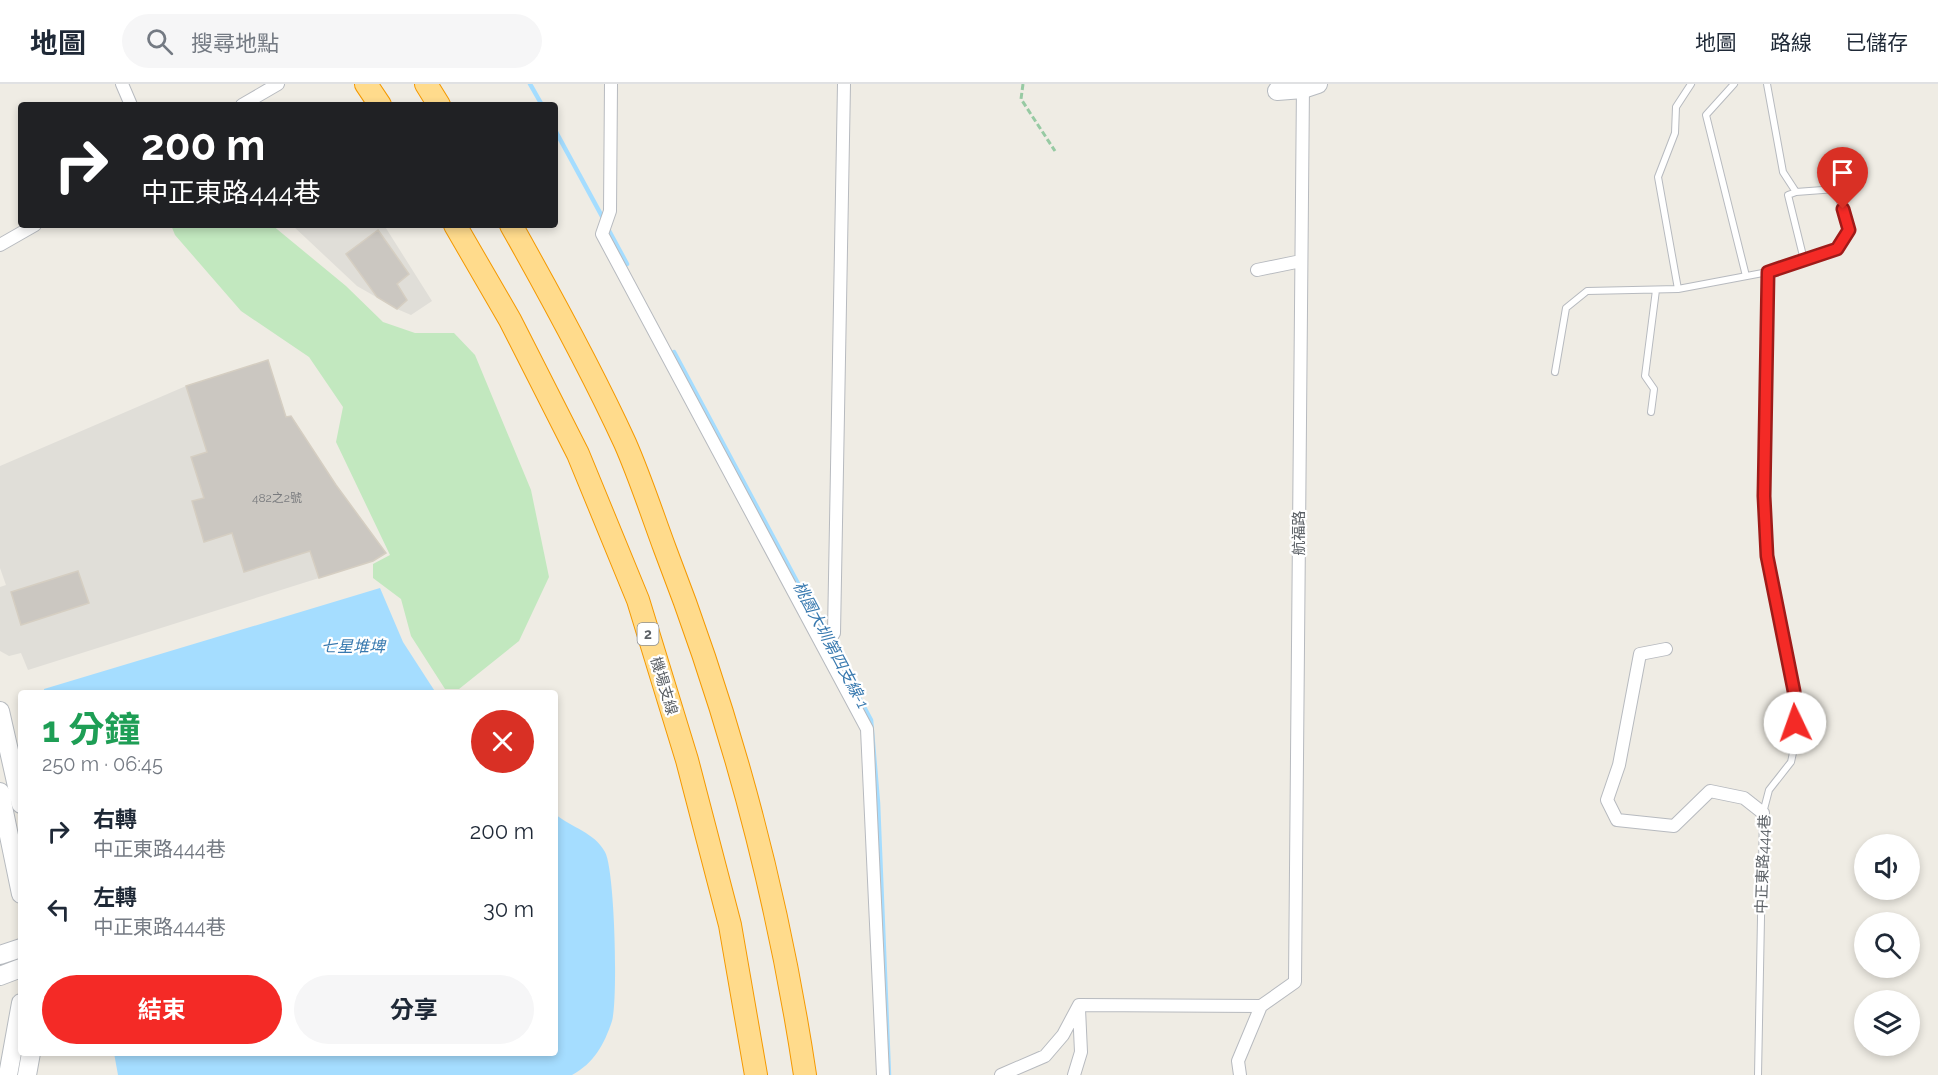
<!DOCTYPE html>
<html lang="zh-TW">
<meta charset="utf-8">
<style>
:root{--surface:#fff;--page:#f6f6f7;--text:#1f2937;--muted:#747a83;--line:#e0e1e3;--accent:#f42a26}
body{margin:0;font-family:Raleway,"Noto Sans TC",sans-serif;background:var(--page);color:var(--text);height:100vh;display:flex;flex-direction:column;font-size:22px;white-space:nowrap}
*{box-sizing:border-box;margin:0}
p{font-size:20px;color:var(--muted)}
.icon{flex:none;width:33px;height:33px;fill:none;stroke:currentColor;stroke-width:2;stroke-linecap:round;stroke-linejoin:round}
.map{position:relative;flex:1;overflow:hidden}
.drawer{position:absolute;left:18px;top:606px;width:540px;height:366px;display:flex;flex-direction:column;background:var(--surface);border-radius:6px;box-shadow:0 3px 9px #0003}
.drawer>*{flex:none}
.top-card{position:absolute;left:18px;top:18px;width:540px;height:126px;border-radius:6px;box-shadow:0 3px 9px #0003;background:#202124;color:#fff;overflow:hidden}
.fabs{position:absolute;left:1854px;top:750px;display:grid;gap:12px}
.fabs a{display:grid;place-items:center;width:66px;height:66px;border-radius:50%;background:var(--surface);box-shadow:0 3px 9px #0003;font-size:30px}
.pin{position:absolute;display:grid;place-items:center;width:51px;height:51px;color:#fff;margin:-62px -26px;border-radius:50% 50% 50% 0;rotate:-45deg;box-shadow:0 0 6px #0007}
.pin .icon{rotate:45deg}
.me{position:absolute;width:66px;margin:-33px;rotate:357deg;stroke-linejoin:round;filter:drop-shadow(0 0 4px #0008)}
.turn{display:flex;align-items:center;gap:21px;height:126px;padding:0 24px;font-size:27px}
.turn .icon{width:78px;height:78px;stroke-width:2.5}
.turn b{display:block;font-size:42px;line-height:51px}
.round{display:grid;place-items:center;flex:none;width:63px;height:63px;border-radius:32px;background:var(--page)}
.overview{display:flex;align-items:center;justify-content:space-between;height:102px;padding:0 24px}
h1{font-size:36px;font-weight:700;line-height:45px;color:#1e9e55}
.primary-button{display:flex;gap:12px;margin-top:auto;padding:12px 24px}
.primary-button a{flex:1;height:69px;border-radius:36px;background:var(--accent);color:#fff;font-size:24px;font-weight:700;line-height:69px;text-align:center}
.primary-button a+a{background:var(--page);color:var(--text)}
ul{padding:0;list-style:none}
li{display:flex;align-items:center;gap:18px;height:78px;padding:0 24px}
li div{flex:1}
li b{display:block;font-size:22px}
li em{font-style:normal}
header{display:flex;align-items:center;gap:36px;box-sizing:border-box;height:84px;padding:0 30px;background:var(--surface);border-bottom:2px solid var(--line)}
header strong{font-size:28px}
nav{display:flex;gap:33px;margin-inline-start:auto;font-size:21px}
.search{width:420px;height:54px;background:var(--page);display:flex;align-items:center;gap:15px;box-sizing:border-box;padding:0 21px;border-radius:33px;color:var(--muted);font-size:22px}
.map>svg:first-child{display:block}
.industrial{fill:#e0ded8}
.green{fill:#c2e8bf}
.water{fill:#a5ddff}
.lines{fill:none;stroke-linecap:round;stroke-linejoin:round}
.stream{stroke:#a5ddff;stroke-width:4.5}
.building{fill:#cbc7c1;stroke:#d5cec2;stroke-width:1.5}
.lane-casing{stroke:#b7babf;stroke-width:8}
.street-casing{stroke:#b7babf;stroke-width:14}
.secondary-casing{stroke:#b6babf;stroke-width:20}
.highway-casing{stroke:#f49900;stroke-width:24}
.path{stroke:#97caa3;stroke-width:3;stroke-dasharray:6 3;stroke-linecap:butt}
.lane{stroke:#fff;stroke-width:6}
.street{stroke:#fff;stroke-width:12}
.secondary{stroke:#fff;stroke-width:18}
.highway{stroke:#ffdb8c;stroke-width:22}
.route-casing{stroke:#9f1b19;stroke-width:15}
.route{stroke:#f42a26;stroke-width:10}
.labels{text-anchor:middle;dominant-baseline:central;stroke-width:4.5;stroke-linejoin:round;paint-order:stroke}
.number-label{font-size:12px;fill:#787a7d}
.shield{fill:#fff;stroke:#8d9094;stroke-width:1.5}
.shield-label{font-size:14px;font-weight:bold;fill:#5c6166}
.street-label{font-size:15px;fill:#5c6166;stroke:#fff}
.water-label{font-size:16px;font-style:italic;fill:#3879af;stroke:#fff}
</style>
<header>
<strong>地圖</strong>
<div class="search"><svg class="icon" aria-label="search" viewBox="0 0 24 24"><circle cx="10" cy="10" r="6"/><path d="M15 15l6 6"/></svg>搜尋地點</div>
<nav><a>地圖</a><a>路線</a><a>已儲存</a></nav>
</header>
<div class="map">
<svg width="1938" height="991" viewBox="0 0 1938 991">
<rect width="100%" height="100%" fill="#efece4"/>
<!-- industrial -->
<path class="industrial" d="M292 141H384L432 217 411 231 397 225 357 202Z
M268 276 286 332H291L336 401 386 469 373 477 28 586 21 569 9 572 0 567V503L6 501 0 484V382L186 302Z"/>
<!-- green -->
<path class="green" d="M171 141H272L346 202 383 238 415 249H454L475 271 531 406 549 493 519 557 459 605H445L411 552 401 515 373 494V480L390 471 336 358 343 323 309 273 241 227 175 151Z"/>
<!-- water -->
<path class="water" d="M380 504 403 558 436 609H44V605Z
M555 730C572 744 594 748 605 768 615 786 618 917 612 937 604 961 594 979 572 991H118L114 969H555Z"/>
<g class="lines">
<!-- stream -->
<path class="stream" d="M530 0 542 21
M555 46 604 136
M607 143 627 180
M674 268 871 636 878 719 889 991"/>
</g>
<!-- building -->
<path class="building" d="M378 146 409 190 397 200 407 216 397 225 377 213 346 170Z
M268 276 286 333 291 332 336 401 386 469 373 477 319 494 310 467 244 488 232 449 204 458 192 417 204 414 191 373 207 368 186 302Z
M78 487 89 519 21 541 11 508Z"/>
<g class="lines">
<defs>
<path id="lane" d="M1734 0 1706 31 1746 192
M1796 108 1788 111 1804 176
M1678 205 1658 93 1675 49 1676 23 1691 0
M1555 288 1566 224 1587 207 1678 205 1768 188
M1651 328 1654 305 1645 292 1656 206
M1758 991 1763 729 1769 706 1791 678 1796 655 1794 607 1767 472 1764 412 1768 188 1837 165 1849 146 1836 105 1796 108 1783 88 1767 0"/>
<path id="street" d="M122 0 131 21
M611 0 610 127 602 150 867 645 883 991
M242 21 278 0
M0 161 35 141
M1257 186 1301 177
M825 563 834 549 844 0
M1666 565 1640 570 1619 681 1607 716 1617 736 1674 742 1710 707 1744 714 1763 729
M1001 991 1045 972 1063 951 1079 921 1261 922
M1074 991 1081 968 1079 925
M1240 991 1238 977 1261 922 1295 898 1303 0"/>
<path id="secondary" d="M1277 7 1303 5 1318 0
M0 627 21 720
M0 708 21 810
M0 871 21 864
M0 892 21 884
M8 991 21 919
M27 991 31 969"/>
<path id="highway" d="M366 0 380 21
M426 0 439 21
M455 141 510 236 578 370 638 516 687 676 730 841 756 991
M511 141C551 212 591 285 625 359 640 393 652 430 665 465 731 635 778 811 805 991"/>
</defs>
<!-- lane casing -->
<use href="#lane" class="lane-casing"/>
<!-- street casing -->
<use href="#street" class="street-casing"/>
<!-- secondary casing -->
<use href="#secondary" class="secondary-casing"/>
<!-- highway casing -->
<use href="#highway" class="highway-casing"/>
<!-- path -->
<path class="path" d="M1023 0 1021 15 1055 67"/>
<!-- lane -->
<use href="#lane" class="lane"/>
<!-- street -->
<use href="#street" class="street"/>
<!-- secondary -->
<use href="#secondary" class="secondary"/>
<!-- highway -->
<use href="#highway" class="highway"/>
</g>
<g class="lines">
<defs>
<path id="route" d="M1795 639 1794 607 1767 472 1764 412 1768 188 1837 165 1849 146 1843 125"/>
</defs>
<!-- route casing -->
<use href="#route" class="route-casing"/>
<!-- route -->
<use href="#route" class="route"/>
</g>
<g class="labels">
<!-- number labels -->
<g class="number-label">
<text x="277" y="414">482之2號</text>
</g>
<!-- shield labels -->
<rect class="shield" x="637.5" y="539" width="21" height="22" rx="4.5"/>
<g class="shield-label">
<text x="648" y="550">2</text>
</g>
<!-- street labels -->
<g class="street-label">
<text transform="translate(1299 449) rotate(-90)">航福路</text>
<text transform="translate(664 602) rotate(73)">機場支線</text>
<text transform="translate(1763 780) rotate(-88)">中正東路444巷</text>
</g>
<!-- water labels -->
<g class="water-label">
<text transform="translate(831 561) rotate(62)">桃園大圳第四支線-1</text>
<text x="353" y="562">七星堆埤</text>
</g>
</g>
</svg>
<div class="fabs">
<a><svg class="icon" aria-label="sound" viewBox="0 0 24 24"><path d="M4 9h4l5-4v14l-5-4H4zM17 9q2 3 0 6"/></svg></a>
<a><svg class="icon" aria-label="search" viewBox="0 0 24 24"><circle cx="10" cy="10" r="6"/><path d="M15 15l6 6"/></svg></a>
<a><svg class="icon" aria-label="layers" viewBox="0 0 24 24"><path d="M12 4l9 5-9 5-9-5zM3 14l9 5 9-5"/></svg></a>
</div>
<div class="pin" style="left:1843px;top:125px;background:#d93025"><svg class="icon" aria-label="arrive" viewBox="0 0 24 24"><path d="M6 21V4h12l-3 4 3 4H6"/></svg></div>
<svg class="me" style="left:1795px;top:639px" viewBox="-20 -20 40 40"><circle r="19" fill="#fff"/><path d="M0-13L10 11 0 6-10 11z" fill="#f42a26"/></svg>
<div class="top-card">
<div class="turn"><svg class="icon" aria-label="right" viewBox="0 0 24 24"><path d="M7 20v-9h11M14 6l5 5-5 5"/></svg><div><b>200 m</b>中正東路444巷</div></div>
</div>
<section class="drawer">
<div class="overview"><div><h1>1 分鐘</h1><p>250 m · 06:45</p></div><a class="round" style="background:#d93025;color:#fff"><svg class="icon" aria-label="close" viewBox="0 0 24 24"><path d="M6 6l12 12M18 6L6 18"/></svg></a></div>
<ul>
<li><svg class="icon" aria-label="right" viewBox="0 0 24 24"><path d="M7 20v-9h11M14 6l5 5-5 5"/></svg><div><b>右轉</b><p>中正東路444巷</p></div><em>200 m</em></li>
<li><svg class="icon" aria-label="left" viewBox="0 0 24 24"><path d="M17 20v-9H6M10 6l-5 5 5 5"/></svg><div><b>左轉</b><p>中正東路444巷</p></div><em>30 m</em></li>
</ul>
<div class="primary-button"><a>結束</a><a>分享</a></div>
</section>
</div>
